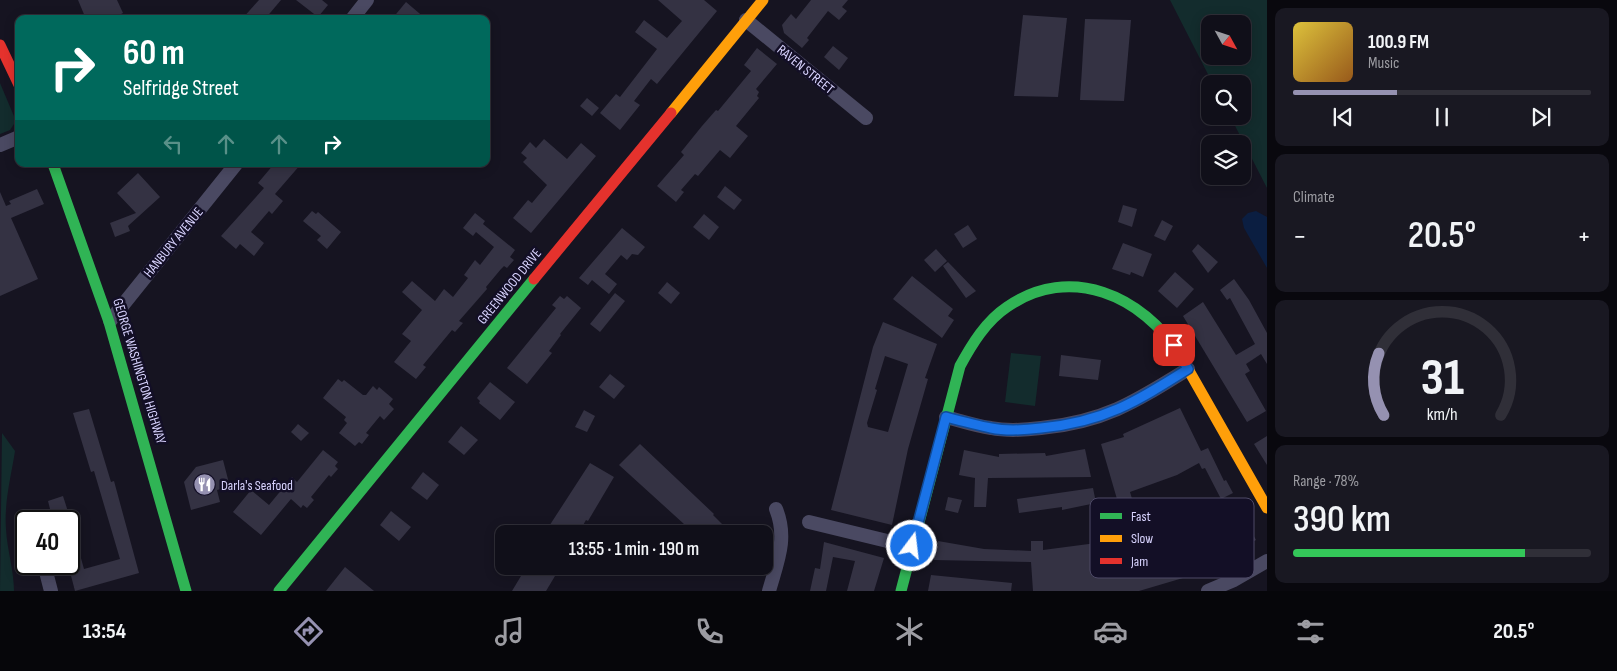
<!DOCTYPE html>
<html lang="en">
<head>
<meta charset="utf-8">
<style>
	body { margin:0; font-family:"Sofia Sans Condensed",sans-serif; background:#191822; color:#f1f3f6; height:100vh; display:flex; flex-direction:column; font-size:19px; white-space:nowrap }
	* { box-sizing:border-box; margin:0 }
	p { font-size:16px; color:#9c9ca2 }
	.icon { flex:none; width:28px; height:28px; fill:none; stroke:currentColor; stroke-width:2; stroke-linecap:round; stroke-linejoin:round }
	.map { position:relative; flex:1; overflow:hidden }
	.drawer { display:flex; flex-direction:column; gap:8px; padding:8px; background:#09080e; width:350px }
	.drawer>* { flex:none }
	.banner { position:absolute; left:15px; top:15px; width:475px; height:152px; border-radius:10px; box-shadow:0 2px 12px #0003,0 0 0 1px #302f38; background:#00695c; color:#fff; overflow:hidden }
	.needle { width:32px; rotate:130deg }
	.buttons { position:absolute; left:1201px; top:15px; display:grid; gap:10px }
	.buttons a { display:grid; place-items:center; width:50px; height:50px; border-radius:10px; background:#100f19; box-shadow:0 2px 12px #0003,0 0 0 1px #302f38; font-size:25px }
	.speed { position:absolute; left:15px; top:510px; display:flex; gap:10px; font-size:25px; font-weight:700; text-align:center }
	.speed>* { display:grid; place-content:center; width:65px; height:65px; border-radius:50%; background:#100f19; box-shadow:0 2px 12px #0003,0 0 0 1px #302f38; line-height:1 }
	.speed .limit { border:2px solid #111; border-radius:8px; background:#fff; color:#111 }
	.pin { position:absolute; display:grid; place-items:center; width:42px; height:42px; color:#fff; margin:-21px; border-radius:10px; box-shadow:0 2px 8px #0006 }
	.me { position:absolute; width:55px; margin:-28px; rotate:15deg; stroke-linejoin:round; filter:drop-shadow(0 0 4px #0008) }
	.turn { display:flex; align-items:center; gap:18px; height:105px; padding:0 25px; font-size:22px }
	.turn .icon { width:65px; height:65px; stroke-width:2.5 }
	.turn b { display:block; font-size:35px; line-height:42px }
	.lanes { display:flex; align-items:center; height:48px; padding:0 25px; background:#0003; justify-content:center; gap:25px; direction:ltr }
	.lanes .off { opacity:.35 }
	.big { font-size:38px; font-weight:600; line-height:1.1 }
	.drawer .card { flex:1; display:flex; flex-direction:column; justify-content:center; gap:8px; min-width:0; padding:0 18px; border-radius:10px; background:#191822 }
	.drawer .dial { align-items:center; gap:0 }
	.dial svg { height:130px; overflow:visible; fill:none; stroke:#302f38; stroke-width:7; stroke-linecap:round; text-anchor:middle }
	.dial text { fill:#f1f3f6; stroke:none }
	.song { display:flex; align-items:center; gap:15px }
	.cover { width:60px; height:60px; border-radius:8px; background:linear-gradient(135deg,hsl(50 70% 55%),hsl(30 70% 35%)) }
	.played { height:5px; border-radius:2px; background:linear-gradient(90deg,#9591b1 35%,#302f38 35%) }
	.keys { display:flex; justify-content:space-around; direction:ltr }
	.heat { display:flex; justify-content:space-between; align-items:center; font-size:28px; direction:ltr }
	.charge { height:8px; border-radius:4px; background:linear-gradient(90deg,#34c759 78%,#302f38 0) }
	.trip { position:absolute; left:495px; top:525px; width:278px; height:50px; border-radius:10px; background:#100f19; box-shadow:0 2px 12px #0003,0 0 0 1px #302f38; font-weight:600; line-height:50px; text-align:center }
	.menu { display:flex; height:80px; justify-content:space-around; align-items:center; background:#06060a; color:#9c9ca2 }
	.menu .icon { width:35px; height:35px }
	.menu .selected { color:#9591b1 }
	.menu b { font-size:22px; color:#f1f3f6 }
	main { display:flex; flex:1; min-height:0 }
	.map>svg:first-child { display:block }
	.green { fill:#132c2d; fill-rule:evenodd }
	.water { fill:#0b1e41 }
	.building { fill:#343243; fill-rule:evenodd }
	.lines { fill:none; stroke-linecap:round; stroke-linejoin:round }
	.street { stroke:#4a4962; stroke-width:14 }
	.fast { stroke:#30b455; stroke-width:11 }
	.slow { stroke:#ff9f0a; stroke-width:11 }
	.jam { stroke:#e5322d; stroke-width:11 }
	.route-casing { stroke:#114b97; stroke-width:12 }
	.route { stroke:#1a73e8; stroke-width:9 }
	.labels { text-anchor:middle; stroke-width:5; stroke-linejoin:round; paint-order:stroke }
	.street-label { font-size:14px; fill:#d9d4ff; stroke:#130f26 }
	.poi-label { font-size:14px; fill:#d9d4ff; stroke:#130f26; text-anchor:start }
	.key { fill:#130f26; stroke:#4e4a67; stroke-width:1 }
	.key-label { font-size:14px; fill:#d9d4ff }
</style>
</head>
<body>
<main>
<div class="map">
<svg width="1267" height="591" viewBox="0 0 1267 591">
	<rect width="100%" height="100%" fill="#161421"/>
	<g class="green">
		<path d="M1170,0H1267V188L1230,116H1242V84H1213ZM1210,24H1242V56H1210Z"/>
		<polygon points="0,83 16,121 10,130 0,134"/>
		<polygon points="1011,353 1041,356 1035,406 1005,402"/>
		<path d="M2,433L15,451C11,477 4,502 6,529C7,550 14,570 14,591H0Z"/>
	</g>
	<polygon class="water" points="1256,211 1267,217 1267,268 1244,228 1242,219 1248,213"/>
	<g class="building">
		<polygon points="78,0 117,0 123,13 111,19 86,19"/>
		<polygon points="259,0 281,0 265,19 242,19"/>
		<polygon points="296,0 322,0 328,5 318,17"/>
		<polygon points="658,0 704,0 717,11 657,84 651,79 634,101 640,105 620,130 600,113 616,94 620,97 657,49 635,32 644,20 667,38 682,21"/>
		<polygon points="811,0 848,0 842,7 847,11 839,20 828,11 807,38 809,40 802,48 784,33 782,25 791,14 796,19"/>
		<polygon points="406,2 426,19 392,19"/>
		<polygon points="1023,15 1067,18 1058,97 1014,96"/>
		<polygon points="1085,19 1131,20 1124,101 1080,100"/>
		<polygon points="833,46 848,58 839,70 824,57"/>
		<polygon points="757,48 777,64 756,89 759,92 757,96 759,98 736,126 748,136 730,158 720,150 698,176 695,174 681,190 684,192 676,202 657,186 684,155 681,152 702,126 716,110 718,111 751,71 744,65"/>
		<polygon points="587,98 599,108 592,116 580,106"/>
		<polygon points="544,139 567,159 581,143 596,156 531,233 513,218 528,200 532,203 547,185 523,162 527,158 521,153 530,142 536,148"/>
		<polygon points="274,164 301,164 275,194 283,201 272,214 269,211 251,232 264,243 254,256 240,244 236,249 221,236 264,188 258,183"/>
		<polygon points="138,173 160,197 128,226 130,231 115,237 110,223 136,213 117,193"/>
		<polygon points="725,186 742,200 734,210 717,197"/>
		<polygon points="37,189 44,204 11,218 38,279 0,296 0,192 6,206 11,204 9,201"/>
		<polygon points="1123,205 1137,209 1132,227 1118,222"/>
		<polygon points="312,211 316,214 318,212 341,232 327,249 317,240 321,236 303,221"/>
		<polygon points="475,213 485,221 483,224 515,250 510,257 514,260 507,268 504,266 501,269 486,287 487,289 459,321 463,323 455,332 452,330 423,365 426,367 416,379 394,362 411,341 402,334 422,310 402,292 412,281 435,301 444,289 453,297 468,278 464,275 475,260 480,265 494,247 476,232 473,236 463,228"/>
		<polygon points="704,214 719,227 709,240 693,227"/>
		<polygon points="1162,220 1173,226 1165,241 1154,236"/>
		<polygon points="968,225 977,239 963,248 954,234"/>
		<polygon points="622,228 645,247 638,255 632,254 627,260 621,255 605,274 617,284 609,294 592,280 588,285 579,278"/>
		<polygon points="1123,243 1152,254 1143,277 1131,272 1130,275 1112,269"/>
		<polygon points="1198,244 1218,262 1208,273 1192,251"/>
		<polygon points="936,249 947,261 935,272 924,260"/>
		<polygon points="948,262 976,291 966,298 943,266"/>
		<polygon points="1175,272 1194,289 1177,308 1158,291"/>
		<polygon points="912,276 953,309 948,316 954,320 942,338 893,299"/>
		<polygon points="1234,279 1249,300 1267,333 1267,364 1261,354 1246,364 1250,371 1245,374 1266,411 1247,422 1183,316 1203,302 1236,355 1255,344 1230,298 1227,300 1220,290"/>
		<polygon points="667,282 680,293 671,304 658,293"/>
		<polygon points="615,293 625,301 600,332 590,324"/>
		<polygon points="560,296 564,299 567,296 581,308 560,334 561,335 549,351 552,353 527,384 507,368 556,308 552,305"/>
		<path d="M883,322L937,344L925,378L928,379L908,449L892,525L831,510L873,347ZM885,356L908,364L888,432L868,427L867,423L877,390L875,389Z"/>
		<polygon points="1061,355 1101,360 1098,380 1059,376"/>
		<polygon points="610,374 625,386 614,399 599,387"/>
		<polygon points="338,379 342,382 344,380 363,395 366,395 373,386 377,390 379,387 393,399 389,404 394,409 384,420 380,416 366,433 369,435 362,444 359,442 355,446 339,433 347,423 344,420 346,417 323,398"/>
		<polygon points="490,382 515,402 500,420 479,403 480,401 477,398"/>
		<polygon points="1180,408 1201,451 1208,448 1224,481 1226,480 1233,493 1221,499 1205,468 1202,469 1199,463 1177,475 1130,492 1133,502 1119,506 1101,444 1124,437 1123,434"/>
		<polygon points="89,409 111,482 114,481 139,573 75,591 69,568 69,527 72,526 84,569 120,559 94,471 91,472 73,413"/>
		<polygon points="584,410 595,416 587,432 575,427"/>
		<polygon points="298,424 309,433 301,441 291,432"/>
		<polygon points="461,426 478,440 464,455 448,442"/>
		<polygon points="1267,436 1267,465 1254,444"/>
		<polygon points="640,444 714,514 713,515 732,534 695,534 619,465"/>
		<polygon points="1085,449 1091,477 988,478 986,507 974,507 975,478 959,475 964,450 999,457 999,454 1045,453 1046,456"/>
		<polygon points="323,450 338,462 335,466 338,469 331,477 329,475 311,497 314,500 307,508 303,505 301,508 291,499 261,535 233,512 251,490 269,505 292,477 297,482"/>
		<polygon points="223,460 230,487 217,490 220,502 191,510 184,482 196,467"/>
		<polygon points="590,463 614,477 588,521 586,520 578,534 544,534"/>
		<polygon points="423,472 439,485 427,500 411,488"/>
		<polygon points="1093,488 1096,503 1062,510 1062,507 1019,513 1017,499"/>
		<polygon points="63,496 71,521 53,521 48,501"/>
		<polygon points="948,497 962,500 958,513 945,510"/>
		<polygon points="1210,499 1220,523 1241,512 1256,540 1228,555 1226,551 1206,560 1208,565 1183,575 1183,578 1139,591 1033,591 1031,562 934,560 938,541 984,549 1031,551 1031,541 1043,541 1043,550 1104,542 1170,520 1171,524 1202,510 1199,504"/>
		<polygon points="391,511 411,527 399,541 380,525"/>
		<polygon points="824,542 884,558 874,591 847,591 855,561 833,557 826,591 810,591 815,568 820,569"/>
		<polygon points="527,566 561,566 546,591 512,591"/>
		<polygon points="345,567 374,591 326,591"/>
		<polygon points="931,575 1012,583 1011,591 928,591"/>
	</g>
	<g class="lines">
		<g class="street">
			<polyline points="352,19 367,0"/>
			<polyline points="746,20 866,118"/>
			<polyline points="0,145 19,137"/>
			<polyline points="110,321 236,164"/>
			<path d="M946,417C961,421 976,426 991,428C1006,431 1025,430 1041,428C1104,422 1135,402 1188,369"/>
			<polyline points="32,520 33,521"/>
			<polyline points="809,522 912,547"/>
			<polyline points="44,564 51,591"/>
			<path d="M769,591C777,562 788,539 776,509"/>
			<polyline points="1208,591 1234,580 1267,561"/>
		</g>
		<g class="fast">
			<polyline points="53,164 109,322 186,591"/>
			<polyline points="279,591 534,279"/>
			<path d="M901,591L960,366C972,344 986,321 1007,307C1070,263 1143,296 1180,355"/>
		</g>
		<g class="slow">
			<polyline points="671,113 763,0"/>
			<polyline points="1180,355 1267,508"/>
		</g>
		<g class="jam">
			<polyline points="0,45 19,85"/>
			<polyline points="534,279 671,113"/>
		</g>
	</g>
	<g class="lines">
		<defs>
			<path id="route" d="M912,546L946,417C961,421 976,425 991,428C1006,431 1025,430 1041,428C1104,422 1136,402 1188,369L1174,345"/>
		</defs>
		<use href="#route" class="route-casing"/>
		<use href="#route" class="route"/>
	</g>
	<defs>
		<symbol id="restaurant-disc" viewBox="-11 -11 22 22"><circle r="9.5" fill="#9591b1" stroke="#130f26"/><path d="M-5-6h1v4h1v-4h1v4h1v-4h1v5L-1.5 .5V6h-2V.5L-5-1ZM5-6V6H3V1.5H1.5Q1.5-4 5-6Z" fill="#fff"/></symbol>
	</defs>
	<g fill-rule="evenodd">
		<use href="#restaurant-disc" x="192" y="472" width="25" height="25"/>
	</g>
	<g class="labels">
		<g class="street-label">
			<text transform="translate(806 69) rotate(39)" y="5">RAVEN STREET</text>
			<text transform="translate(173 242) rotate(-51)" y="5">HANBURY AVENUE</text>
			<text transform="translate(509 286) rotate(-51)" y="5">GREENWOOD DRIVE</text>
			<text transform="translate(140 371) rotate(73)" y="5">GEORGE WASHINGTON HIGHWAY</text>
		</g>
		<g class="poi-label">
			<text x="221" y="490">Darla's Seafood</text>
		</g>
	</g>
	<rect x="1090" y="498" width="164" height="80" rx="8" class="key"/>
	<rect x="1100" y="513" width="22" height="6" fill="#30b455"/>
	<rect x="1100" y="535" width="22" height="7" fill="#ff9f0a"/>
	<rect x="1100" y="558" width="22" height="6" fill="#e5322d"/>
	<g class="key-label">
		<text x="1131" y="521">Fast</text>
		<text x="1131" y="543">Slow</text>
		<text x="1131" y="566">Jam</text>
	</g>
</svg>
<div class="buttons">
<a><svg class="needle" viewBox="-14 -14 28 28"><path d="M0-13l5 13h-10z" fill="#e53935"/><path d="M0 13l5-13h-10z" fill="#9c9ca2"/></svg></a>
<a><svg class="icon" aria-label="search" viewBox="0 0 24 24"><circle cx="10" cy="10" r="6"/><path d="M15 15l6 6"/></svg></a>
<a><svg class="icon" aria-label="layers" viewBox="0 0 24 24"><path d="M12 4l9 5-9 5-9-5zM3 14l9 5 9-5"/></svg></a>
</div>
<div class="speed"><div class="limit">40</div></div>
<div class="pin" style="left:1174px;top:345px;background:#d93025"><svg class="icon" aria-label="arrive" viewBox="0 0 24 24"><path d="M6 21V4h12l-3 4 3 4H6"/></svg></div>
<svg class="me" style="left:912px;top:546px" viewBox="-20 -20 40 40"><circle r="17" fill="#1a73e8" stroke="#fff" stroke-width="3"/><path d="M0-11L8 9 0 5-8 9z" fill="#fff"/></svg>
<div class="trip">13:55 · 1 min · 190 m</div>
<div class="banner">
<div class="turn"><svg class="icon" aria-label="right" viewBox="0 0 24 24"><path d="M7 20v-9h11M14 6l5 5-5 5"/></svg><div><b>60 m</b>Selfridge Street</div></div>
<div class="lanes"><svg class="icon off" aria-label="left" viewBox="0 0 24 24"><path d="M17 20v-9H6M10 6l-5 5 5 5"/></svg><svg class="icon off" aria-label="ahead" viewBox="0 0 24 24"><path d="M12 20V5M6 11l6-6 6 6"/></svg><svg class="icon off" aria-label="ahead" viewBox="0 0 24 24"><path d="M12 20V5M6 11l6-6 6 6"/></svg><svg class="icon" aria-label="right" viewBox="0 0 24 24"><path d="M7 20v-9h11M14 6l5 5-5 5"/></svg></div>
</div>
</div>
<section class="drawer">
<div class="card">
<div class="song"><i class="cover"></i><div><b>100.9 FM</b><p>Music</p></div></div>
<div class="played"></div>
<div class="keys"><svg class="icon" aria-label="previous" viewBox="0 0 24 24"><path d="M18 5L8 12l10 7zM5 5v14"/></svg><svg class="icon" aria-label="pause" viewBox="0 0 24 24"><path d="M8 5v14M16 5v14"/></svg><svg class="icon" aria-label="next" viewBox="0 0 24 24"><path d="M6 5l10 7-10 7zM19 5v14"/></svg></div>
</div>
<div class="card"><p>Climate</p>
<div class="heat"><a>−</a><b class="big">20.5°</b><a>+</a></div>
</div>
<div class="card dial"><svg viewBox="0 0 100 80">
<path d="M14 69A42 42 0 1 1 86 69"/>
<path d="M14 69A42 42 0 0 1 11 31" stroke="#9591b1"/>
<text x="50" y="56" font-size="32" font-weight="700">31</text>
<text x="50" y="72" font-size="11">km/h</text>
</svg></div>
<div class="card"><p>Range · 78%</p><b class="big">390 km</b><div class="charge"></div></div>
</section>
</main>
<nav class="menu">
<b>13:54</b>
<svg class="icon selected" aria-label="directions" viewBox="0 0 24 24"><path d="M12 3l9 9-9 9-9-9zM9 14v-3h6M13 9l2 2-2 2"/></svg>
<svg class="icon" aria-label="music" viewBox="0 0 24 24"><path d="M9 18V5l10-2v13"/><circle cx="6" cy="18" r="3"/><circle cx="16" cy="16" r="3"/></svg>
<svg class="icon" aria-label="phone" viewBox="0 0 24 24"><path d="M5 4h4l2 5-3 2q2 4 5 5l2-3 5 2v4C11 20 4 13 5 4z"/></svg>
<svg class="icon" aria-label="climate" viewBox="0 0 24 24"><path d="M12 3v18M4 7l16 10M4 17L20 7"/></svg>
<svg class="icon" aria-label="car" viewBox="0 0 24 24"><path d="M5 17H2v-5l4-1 3-4h7l3 4 3 1v5h-3M9 17h6M6 11h13"/><circle cx="7" cy="17" r="2"/><circle cx="17" cy="17" r="2"/></svg>
<svg class="icon" aria-label="filters" viewBox="0 0 24 24"><path d="M4 7h16M4 17h16"/><circle cx="9" cy="7" r="2"/><circle cx="15" cy="17" r="2"/></svg>
<b>20.5°</b>
</nav>
</body>
</html>
